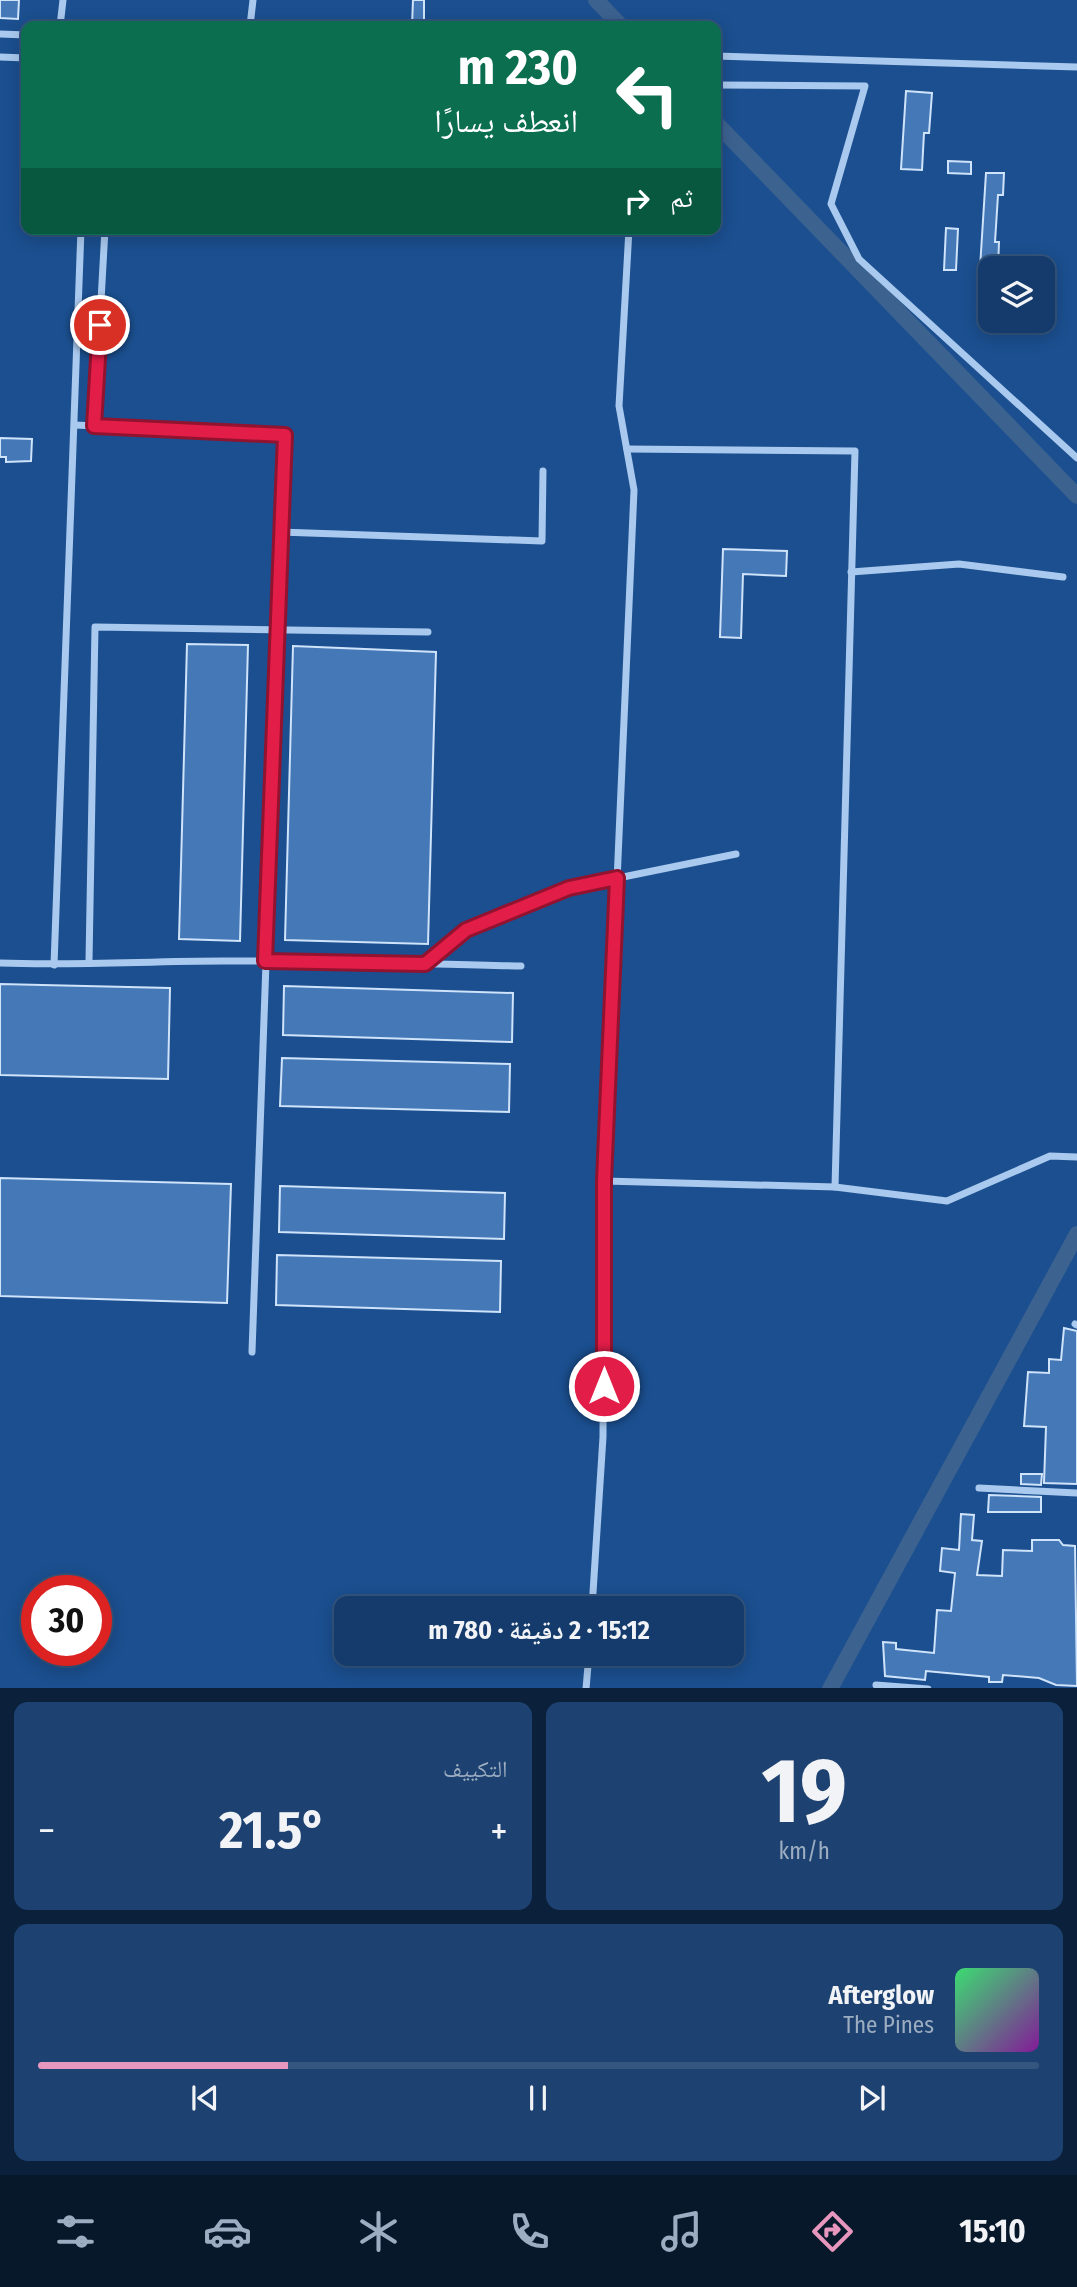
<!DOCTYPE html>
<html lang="ar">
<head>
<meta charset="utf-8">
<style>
	body { margin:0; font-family:"Fira Sans Condensed","Noto Naskh Arabic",sans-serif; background:#1d4271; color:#f1f3f6; direction:rtl; height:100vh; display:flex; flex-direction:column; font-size:26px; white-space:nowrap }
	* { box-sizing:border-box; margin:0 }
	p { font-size:23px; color:#9dadc1 }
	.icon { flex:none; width:38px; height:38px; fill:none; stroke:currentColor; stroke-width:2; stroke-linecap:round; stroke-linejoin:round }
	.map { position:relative; height:1688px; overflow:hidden; direction:ltr }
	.drawer { display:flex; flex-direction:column; gap:14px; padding:14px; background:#0b203b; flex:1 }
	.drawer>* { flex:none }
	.hud { position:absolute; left:21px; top:21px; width:700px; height:214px; border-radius:14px; box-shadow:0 4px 18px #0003,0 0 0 2px #33557e; direction:rtl; background:#0b6e4f; color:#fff; overflow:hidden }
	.tools { position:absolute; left:978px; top:256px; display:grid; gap:14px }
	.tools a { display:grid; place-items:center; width:77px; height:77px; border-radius:14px; background:#143b6b; box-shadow:0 4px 18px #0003,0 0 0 2px #33557e; font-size:35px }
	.speed { position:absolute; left:21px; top:1575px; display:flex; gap:14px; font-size:35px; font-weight:700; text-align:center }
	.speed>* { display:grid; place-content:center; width:91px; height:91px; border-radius:50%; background:#143b6b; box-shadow:0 4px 18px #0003,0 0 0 2px #33557e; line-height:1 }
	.speed .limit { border:10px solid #d22; background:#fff; color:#111 }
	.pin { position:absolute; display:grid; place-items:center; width:60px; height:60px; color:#fff; margin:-30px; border:4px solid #fff; border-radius:50%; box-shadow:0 2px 7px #0007 }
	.me { position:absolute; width:77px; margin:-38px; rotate:0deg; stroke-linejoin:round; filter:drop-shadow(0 0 5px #0008) }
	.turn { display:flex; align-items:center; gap:24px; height:147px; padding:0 28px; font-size:32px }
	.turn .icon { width:91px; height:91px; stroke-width:2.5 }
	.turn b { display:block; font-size:49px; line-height:60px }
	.then { display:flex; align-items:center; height:66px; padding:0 28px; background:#0003; gap:14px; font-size:26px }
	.big { font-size:52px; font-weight:700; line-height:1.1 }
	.drawer .widget { flex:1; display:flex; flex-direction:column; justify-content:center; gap:10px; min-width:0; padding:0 24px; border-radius:14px; background:#1d4271 }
	.drawer .dial { align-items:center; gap:0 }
	.dial b { font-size:91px; line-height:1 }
	.song { display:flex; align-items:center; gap:21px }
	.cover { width:84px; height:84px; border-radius:10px; background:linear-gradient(135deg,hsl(140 70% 55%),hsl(290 70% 35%)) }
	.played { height:7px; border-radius:4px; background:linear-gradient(90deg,#e797bd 25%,#33557e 25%) }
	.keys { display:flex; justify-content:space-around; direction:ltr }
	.heat { display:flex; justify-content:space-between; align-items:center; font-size:38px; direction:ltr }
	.drawer .tiles { flex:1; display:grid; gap:14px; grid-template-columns:1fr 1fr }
	.widget:last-child { grid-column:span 2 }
	.trip { position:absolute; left:334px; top:1596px; width:410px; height:70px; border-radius:14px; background:#143b6b; box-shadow:0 4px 18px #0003,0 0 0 2px #33557e; font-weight:700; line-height:70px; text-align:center; direction:rtl }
	.dock { display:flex; height:112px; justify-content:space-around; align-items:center; background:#08182b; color:#9dadc1 }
	.dock .icon { width:49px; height:49px }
	.dock .on { color:#e797bd }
	.dock b { font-size:32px; color:#f1f3f6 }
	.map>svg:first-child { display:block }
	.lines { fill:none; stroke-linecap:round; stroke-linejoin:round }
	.canal { stroke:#3c6290; stroke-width:16 }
	.building { fill:#4478b7; stroke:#cfe3fa; stroke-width:2 }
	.street { stroke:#a9c9ee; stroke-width:7 }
	.route-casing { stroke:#92132f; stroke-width:18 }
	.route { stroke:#e11d48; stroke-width:12 }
</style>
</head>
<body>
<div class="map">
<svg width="1077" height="1689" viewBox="0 0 1077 1689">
	<rect width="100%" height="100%" fill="#1b4f8f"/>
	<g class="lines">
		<g class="canal">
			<polyline points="596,0 621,26"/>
			<polyline points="716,123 1077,496"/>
			<polyline points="830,1689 1077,1234"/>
		</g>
	</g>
	<g class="building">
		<polygon points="0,0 19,0 18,19 0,18"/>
		<polygon points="413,0 424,0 424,26 412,26"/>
		<polygon points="906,91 932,93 929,133 924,133 922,170 901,169"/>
		<polygon points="948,161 971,162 971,174 948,173"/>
		<polygon points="986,173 1004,173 1003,195 998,195 995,242 999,242 998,268 980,268"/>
		<polygon points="946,228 958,229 956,270 944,270"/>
		<polygon points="0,438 32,439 31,461 6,462 6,457 0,457"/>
		<polygon points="723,549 787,551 786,576 743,574 741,638 720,637"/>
		<polygon points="187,644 248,645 240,941 179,939"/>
		<polygon points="293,646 436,652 428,944 285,940"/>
		<polygon points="0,984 170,988 168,1079 0,1075"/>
		<polygon points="284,986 513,993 512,1042 283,1035"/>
		<polygon points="282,1058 510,1064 509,1112 280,1106"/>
		<polygon points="0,1178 231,1184 227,1303 0,1296"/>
		<polygon points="280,1186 505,1193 504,1239 279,1232"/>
		<polygon points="277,1255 501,1261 500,1312 276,1305"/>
		<polygon points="1064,1328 1077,1331 1077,1484 1044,1483 1046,1427 1024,1426 1028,1372 1049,1373 1049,1359 1061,1360"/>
		<polygon points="1021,1474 1042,1474 1041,1485 1021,1484"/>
		<polygon points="989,1495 1041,1497 1041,1512 988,1512"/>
		<polygon points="961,1514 974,1515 972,1540 982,1541 977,1575 1002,1576 1003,1550 1032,1551 1032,1540 1059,1540 1063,1545 1075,1546 1077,1686 1056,1685 1039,1678 1003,1675 1002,1682 989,1682 989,1677 926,1671 925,1680 885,1676 883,1642 896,1643 896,1649 934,1653 937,1610 951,1611 955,1573 940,1571 942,1548 959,1550"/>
	</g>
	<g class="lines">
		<g class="street">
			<polyline points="60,26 63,0"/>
			<polyline points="250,26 253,0"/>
			<polyline points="0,34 26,35"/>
			<polyline points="716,56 1077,67"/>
			<polyline points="0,57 26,58"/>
			<polyline points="716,85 865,86 831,204 859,259 1077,458"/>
			<polyline points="75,425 285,435 252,1352"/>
			<polyline points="94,426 105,229"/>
			<polyline points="627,449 855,451 835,1187"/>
			<polyline points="280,532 542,541 543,471"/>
			<polyline points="851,572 959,564 1063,577"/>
			<polyline points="89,961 95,627 428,632"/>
			<path d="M0,963C74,966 149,961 223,961C322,960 422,964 521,966"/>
			<polyline points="425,964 466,931 569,888 736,854"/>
			<polyline points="54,965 81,229"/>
			<polyline points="604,1181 835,1187 947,1201 1050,1156 1077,1157"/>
			<polyline points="1075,1324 1077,1325"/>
			<polyline points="979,1488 1077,1493"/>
			<polyline points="592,1608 603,1437 604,1181 634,490 619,406 629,229"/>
			<polyline points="876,1685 928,1689"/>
			<polyline points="586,1689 589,1654"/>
		</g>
	</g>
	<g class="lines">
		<defs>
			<polyline id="route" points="100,325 94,426 285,435 265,961 425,964 466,930 569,888 617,878 604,1181 604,1386"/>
		</defs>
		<use href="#route" class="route-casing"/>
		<use href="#route" class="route"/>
	</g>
</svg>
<div class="tools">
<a><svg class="icon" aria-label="layers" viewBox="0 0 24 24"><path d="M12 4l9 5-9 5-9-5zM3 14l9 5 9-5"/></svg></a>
</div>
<div class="speed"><div class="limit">30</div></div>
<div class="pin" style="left:100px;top:325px;background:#d93025"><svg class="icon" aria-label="arrive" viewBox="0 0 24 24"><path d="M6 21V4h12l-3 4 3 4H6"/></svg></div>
<svg class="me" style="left:604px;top:1386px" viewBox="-20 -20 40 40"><circle r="17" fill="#e11d48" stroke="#fff" stroke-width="3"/><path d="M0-11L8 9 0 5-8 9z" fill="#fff"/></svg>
<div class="trip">15:12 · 2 دقيقة · 780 m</div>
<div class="hud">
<div class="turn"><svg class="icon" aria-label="left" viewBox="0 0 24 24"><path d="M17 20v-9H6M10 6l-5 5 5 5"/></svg><div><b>230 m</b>انعطف يسارًا</div></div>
<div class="then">ثم<svg class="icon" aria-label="right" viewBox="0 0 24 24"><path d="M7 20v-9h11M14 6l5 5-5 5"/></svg></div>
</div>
</div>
<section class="drawer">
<div class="tiles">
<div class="widget dial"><b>19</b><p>km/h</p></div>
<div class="widget"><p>التكييف</p>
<div class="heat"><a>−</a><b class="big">21.5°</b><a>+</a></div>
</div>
<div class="widget">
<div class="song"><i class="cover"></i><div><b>Afterglow</b><p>The Pines</p></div></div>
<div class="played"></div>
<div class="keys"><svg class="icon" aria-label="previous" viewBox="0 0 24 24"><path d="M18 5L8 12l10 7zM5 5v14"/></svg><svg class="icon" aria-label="pause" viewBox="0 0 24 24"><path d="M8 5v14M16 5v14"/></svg><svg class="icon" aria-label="next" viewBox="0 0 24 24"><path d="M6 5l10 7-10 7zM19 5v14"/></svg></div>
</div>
</div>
</section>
<nav class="dock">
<b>15:10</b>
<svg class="icon on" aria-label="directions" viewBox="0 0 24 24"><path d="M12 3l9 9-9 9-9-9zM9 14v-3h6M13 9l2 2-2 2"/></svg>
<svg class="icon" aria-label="music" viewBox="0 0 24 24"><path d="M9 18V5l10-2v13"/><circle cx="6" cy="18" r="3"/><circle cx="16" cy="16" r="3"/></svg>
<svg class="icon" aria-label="phone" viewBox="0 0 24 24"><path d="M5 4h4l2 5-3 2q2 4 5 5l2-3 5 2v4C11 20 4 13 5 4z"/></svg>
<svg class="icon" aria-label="climate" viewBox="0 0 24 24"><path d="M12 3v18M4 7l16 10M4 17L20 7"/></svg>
<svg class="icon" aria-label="car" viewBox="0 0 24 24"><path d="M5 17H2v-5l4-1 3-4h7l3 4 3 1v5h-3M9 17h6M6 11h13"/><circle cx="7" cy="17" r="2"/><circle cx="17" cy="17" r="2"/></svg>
<svg class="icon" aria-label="filters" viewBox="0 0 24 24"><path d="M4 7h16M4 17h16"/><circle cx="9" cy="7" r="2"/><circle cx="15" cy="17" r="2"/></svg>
</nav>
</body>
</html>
